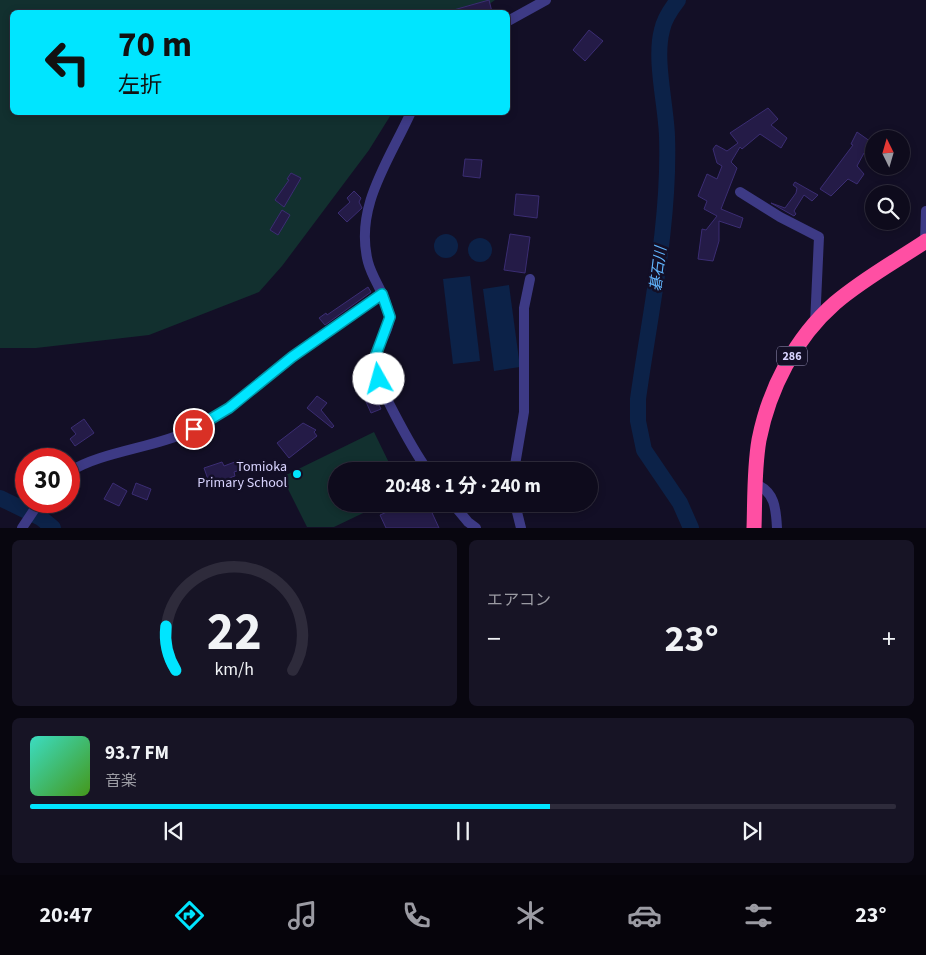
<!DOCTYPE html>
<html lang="ja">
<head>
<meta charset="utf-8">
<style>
	body { margin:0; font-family:"Source Sans 3","Noto Sans JP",sans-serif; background:#171425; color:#f1f3f6; height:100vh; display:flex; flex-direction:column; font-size:19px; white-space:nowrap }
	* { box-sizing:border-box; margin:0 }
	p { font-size:16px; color:#9b9ba3 }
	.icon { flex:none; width:28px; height:28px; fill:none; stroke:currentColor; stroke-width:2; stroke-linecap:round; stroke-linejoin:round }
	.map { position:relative; height:528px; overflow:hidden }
	.drawer { display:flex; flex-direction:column; gap:12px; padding:12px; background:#08060f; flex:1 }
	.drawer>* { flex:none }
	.top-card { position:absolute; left:10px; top:10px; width:500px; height:105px; border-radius:8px; box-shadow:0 2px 8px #0003,0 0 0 1px #2e2b3b; background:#00e5ff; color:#111; overflow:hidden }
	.needle { width:32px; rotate:355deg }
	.controls { position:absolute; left:865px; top:130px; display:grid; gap:10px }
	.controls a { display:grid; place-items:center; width:45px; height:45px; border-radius:50%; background:#0e0b1c; box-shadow:0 2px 8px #0003,0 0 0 1px #2e2b3b; font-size:25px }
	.speed { position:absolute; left:15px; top:448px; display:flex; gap:10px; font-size:25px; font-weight:700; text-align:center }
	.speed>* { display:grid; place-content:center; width:65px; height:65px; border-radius:50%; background:#0e0b1c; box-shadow:0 2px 8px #0003,0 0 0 1px #2e2b3b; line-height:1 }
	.speed .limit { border:8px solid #d22; background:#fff; color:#111 }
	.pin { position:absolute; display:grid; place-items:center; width:42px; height:42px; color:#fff; margin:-21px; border:2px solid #fff; border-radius:50%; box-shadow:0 1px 5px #0007 }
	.me { position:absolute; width:55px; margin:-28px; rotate:353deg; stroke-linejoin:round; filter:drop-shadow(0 0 4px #0008) }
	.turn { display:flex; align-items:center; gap:18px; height:105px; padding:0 25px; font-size:22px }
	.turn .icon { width:65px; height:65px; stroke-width:2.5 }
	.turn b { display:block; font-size:35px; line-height:42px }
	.big { font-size:38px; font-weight:700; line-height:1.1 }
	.drawer .tile { flex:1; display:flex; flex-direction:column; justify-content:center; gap:8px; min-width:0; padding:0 18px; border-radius:8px; background:#171425 }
	.drawer .dial { align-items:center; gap:0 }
	.dial svg { height:130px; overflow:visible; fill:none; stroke:#2e2b3b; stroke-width:7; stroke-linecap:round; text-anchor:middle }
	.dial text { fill:#f1f3f6; stroke:none }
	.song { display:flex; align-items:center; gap:15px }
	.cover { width:60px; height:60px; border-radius:8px; background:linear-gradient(135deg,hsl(170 70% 55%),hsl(100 70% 35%)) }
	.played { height:5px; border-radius:2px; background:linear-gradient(90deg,#00e5ff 60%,#2e2b3b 60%) }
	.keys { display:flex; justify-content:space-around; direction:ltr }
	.heat { display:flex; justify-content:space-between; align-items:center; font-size:28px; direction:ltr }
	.drawer .tiles { flex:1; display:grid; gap:12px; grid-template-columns:1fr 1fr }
	.tile:last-child { grid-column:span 2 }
	.trip { position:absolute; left:328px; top:462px; width:270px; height:50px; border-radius:25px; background:#0e0b1c; box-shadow:0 2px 8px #0003,0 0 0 1px #2e2b3b; font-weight:700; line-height:50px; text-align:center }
	.menu { display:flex; height:80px; justify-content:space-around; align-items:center; background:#06040b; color:#9b9ba3 }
	.menu .icon { width:35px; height:35px }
	.menu .on { color:#00e5ff }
	.menu b { font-size:22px; color:#f1f3f6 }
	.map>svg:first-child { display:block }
	.green { fill:#12302f }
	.water { fill:#0c2248 }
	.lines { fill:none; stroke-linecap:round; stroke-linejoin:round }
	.river { stroke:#0c2248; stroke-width:16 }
	.building { fill:#241b47; stroke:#3b2d73 }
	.minor { stroke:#3d3a85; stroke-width:10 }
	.highway { stroke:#ff4fa3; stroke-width:15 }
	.route-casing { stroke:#0095a6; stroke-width:12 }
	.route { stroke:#00e5ff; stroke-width:9 }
	.poi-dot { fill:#00e5ff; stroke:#130f26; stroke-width:2 }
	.labels { text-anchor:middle; stroke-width:5; stroke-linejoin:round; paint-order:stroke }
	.shield { fill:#130f26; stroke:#9e99be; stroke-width:1 }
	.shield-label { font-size:12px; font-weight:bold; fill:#d9d4ff }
	.poi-label { font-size:14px; fill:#d9d4ff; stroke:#130f26; text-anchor:end }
	.water-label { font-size:15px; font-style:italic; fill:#62b6ff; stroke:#130f26 }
</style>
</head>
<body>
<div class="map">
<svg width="926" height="528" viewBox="0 0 926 528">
	<rect width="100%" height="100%" fill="#130f26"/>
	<g class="green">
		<polygon points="0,0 495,0 478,12 12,12 12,112 392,113 369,150 282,266 259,292 149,335 36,348 0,348"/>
		<polygon points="374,432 393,471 336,471 336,504 382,504 334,527 307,527 282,477"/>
	</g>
	<g class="water">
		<circle cx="446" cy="246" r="12"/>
		<circle cx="480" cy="250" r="12"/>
		<polygon points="470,276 480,361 453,364 443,279"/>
		<polygon points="509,285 520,367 494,371 483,289"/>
	</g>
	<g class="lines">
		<g class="river">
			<path d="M678,0C671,9 664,19 662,30C654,59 666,105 667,136C670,224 650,312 638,399V421L644,450L680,503L691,528"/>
			<polyline points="0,498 41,518 53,528"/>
		</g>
	</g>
	<g class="building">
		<polygon points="489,0 492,12 451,12 450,11"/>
		<polygon points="589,30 603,41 585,61 573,50"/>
		<polygon points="768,108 778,119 771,125 787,138 781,148 760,134 742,149 740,147 731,162 737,168 721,209 743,218 740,228 719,221 719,241 713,261 698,259 702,229 706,230 717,216 704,209 707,201 698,196 707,174 717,179 722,166 717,163 713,149 716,145 727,151 738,143 730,133"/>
		<polygon points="857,132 874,144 874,159 864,153 857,166 864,174 857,184 848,179 831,196 820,189 853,145 851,144"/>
		<polygon points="465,159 482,160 480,178 463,176"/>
		<polygon points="291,173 301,178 284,207 275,200 289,180 287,179"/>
		<polygon points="795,182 818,195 812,201 804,195 794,211 796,214 794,216 771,203 785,208 796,193 797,188 793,185"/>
		<polygon points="354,191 361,198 359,202 362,208 347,222 338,213 350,202 347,198"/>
		<polygon points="516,194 539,196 537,218 514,215"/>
		<polygon points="282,210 290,215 278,235 270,230"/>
		<polygon points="510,234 530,237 525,273 504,270"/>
		<polygon points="368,287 371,292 325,325 319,318 326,313 327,315"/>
		<polygon points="372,391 381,409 371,413 363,395"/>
		<polygon points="317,396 327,403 321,410 334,426 332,428 307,408"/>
		<polygon points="84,419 94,433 75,446 70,439 76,434 71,428"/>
		<polygon points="303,423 316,430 314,432 317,436 289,458 277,443"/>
		<polygon points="240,460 243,469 234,472 235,476 210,485 204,468 222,462 224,466"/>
		<polygon points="113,483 127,491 119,506 104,499"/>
		<polygon points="136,483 151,489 147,500 132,494"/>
		<polygon points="405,504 428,504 439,528 386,528 380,515"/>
	</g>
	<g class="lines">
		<g class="minor">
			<polyline points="508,21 546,0"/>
			<path d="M411,112C389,161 354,207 368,262C373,281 387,296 389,316C391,329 377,345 374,358C370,376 416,454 428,471"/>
			<polyline points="740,192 780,217 819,237 815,324"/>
			<polyline points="925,242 926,211"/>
			<polyline points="514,471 524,412 524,308 530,279"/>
			<path d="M69,472C102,451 156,448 194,429C231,411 260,382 292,357C321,335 352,315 382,293"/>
			<path d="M755,484C775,491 776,509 777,528"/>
			<polyline points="453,504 468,522 476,528"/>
			<polyline points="515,504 521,528"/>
			<polyline points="22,528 40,501"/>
		</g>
		<path class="highway" d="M754,528C755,499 754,469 759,440C769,389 795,338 835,303C863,279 896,261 926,241"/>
	</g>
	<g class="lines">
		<defs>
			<polyline id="route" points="194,429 229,408 292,357 382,294 390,317 374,360 379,379"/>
		</defs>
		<use href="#route" class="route-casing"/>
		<use href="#route" class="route"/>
	</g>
	<circle class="poi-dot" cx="297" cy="474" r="5"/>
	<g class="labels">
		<rect class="shield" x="777" y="346.5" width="30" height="19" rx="4"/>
		<g class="shield-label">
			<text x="792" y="360">286</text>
		</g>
		<g class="poi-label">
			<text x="287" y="471">Tomioka<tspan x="287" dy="16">Primary School</tspan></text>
		</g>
		<g class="water-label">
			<text transform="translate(658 269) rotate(-83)" y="5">碁石川</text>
		</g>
	</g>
</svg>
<div class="controls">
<a><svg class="needle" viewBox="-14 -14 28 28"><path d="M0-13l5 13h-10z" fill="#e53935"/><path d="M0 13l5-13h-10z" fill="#9b9ba3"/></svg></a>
<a><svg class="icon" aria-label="search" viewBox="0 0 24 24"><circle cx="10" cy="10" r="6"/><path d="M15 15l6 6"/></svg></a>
</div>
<div class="speed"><div class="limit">30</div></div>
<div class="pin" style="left:194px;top:429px;background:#d93025"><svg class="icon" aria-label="arrive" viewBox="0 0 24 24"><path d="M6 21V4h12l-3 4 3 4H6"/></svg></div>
<svg class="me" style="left:379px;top:379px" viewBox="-20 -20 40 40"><circle r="19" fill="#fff"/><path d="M0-13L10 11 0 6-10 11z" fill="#00e5ff"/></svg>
<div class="trip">20:48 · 1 分 · 240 m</div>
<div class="top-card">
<div class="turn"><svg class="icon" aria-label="left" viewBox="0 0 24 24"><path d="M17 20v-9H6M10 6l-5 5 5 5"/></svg><div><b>70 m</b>左折</div></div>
</div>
</div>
<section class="drawer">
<div class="tiles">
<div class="tile dial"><svg viewBox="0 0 100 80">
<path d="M14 69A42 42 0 1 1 86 69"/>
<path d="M14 69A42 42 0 0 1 8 42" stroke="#00e5ff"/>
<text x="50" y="56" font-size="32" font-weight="700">22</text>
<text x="50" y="72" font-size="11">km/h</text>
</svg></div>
<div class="tile"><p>エアコン</p>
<div class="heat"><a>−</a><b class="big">23°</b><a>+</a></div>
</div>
<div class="tile">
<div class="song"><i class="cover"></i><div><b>93.7 FM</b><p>音楽</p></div></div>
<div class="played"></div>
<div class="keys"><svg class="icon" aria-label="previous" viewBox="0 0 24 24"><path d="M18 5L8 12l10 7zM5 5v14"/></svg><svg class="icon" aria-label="pause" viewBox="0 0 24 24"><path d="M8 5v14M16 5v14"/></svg><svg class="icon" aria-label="next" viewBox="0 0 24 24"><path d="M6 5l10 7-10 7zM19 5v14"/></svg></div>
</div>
</div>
</section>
<nav class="menu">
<b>20:47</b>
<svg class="icon on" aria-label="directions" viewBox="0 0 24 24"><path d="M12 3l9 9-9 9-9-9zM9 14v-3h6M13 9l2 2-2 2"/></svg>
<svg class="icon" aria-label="music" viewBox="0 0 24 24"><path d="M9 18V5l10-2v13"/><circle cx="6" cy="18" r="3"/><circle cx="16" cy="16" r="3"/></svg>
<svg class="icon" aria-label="phone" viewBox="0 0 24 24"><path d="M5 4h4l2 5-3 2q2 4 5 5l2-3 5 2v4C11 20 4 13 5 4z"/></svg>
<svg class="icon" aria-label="climate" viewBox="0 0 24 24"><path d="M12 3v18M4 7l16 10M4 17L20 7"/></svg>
<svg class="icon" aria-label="car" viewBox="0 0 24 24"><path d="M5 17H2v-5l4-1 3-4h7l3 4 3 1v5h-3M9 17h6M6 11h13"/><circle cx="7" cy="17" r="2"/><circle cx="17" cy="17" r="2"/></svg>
<svg class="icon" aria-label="filters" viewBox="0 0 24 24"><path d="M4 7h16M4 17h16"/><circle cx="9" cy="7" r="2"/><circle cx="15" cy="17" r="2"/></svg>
<b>23°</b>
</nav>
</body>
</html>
